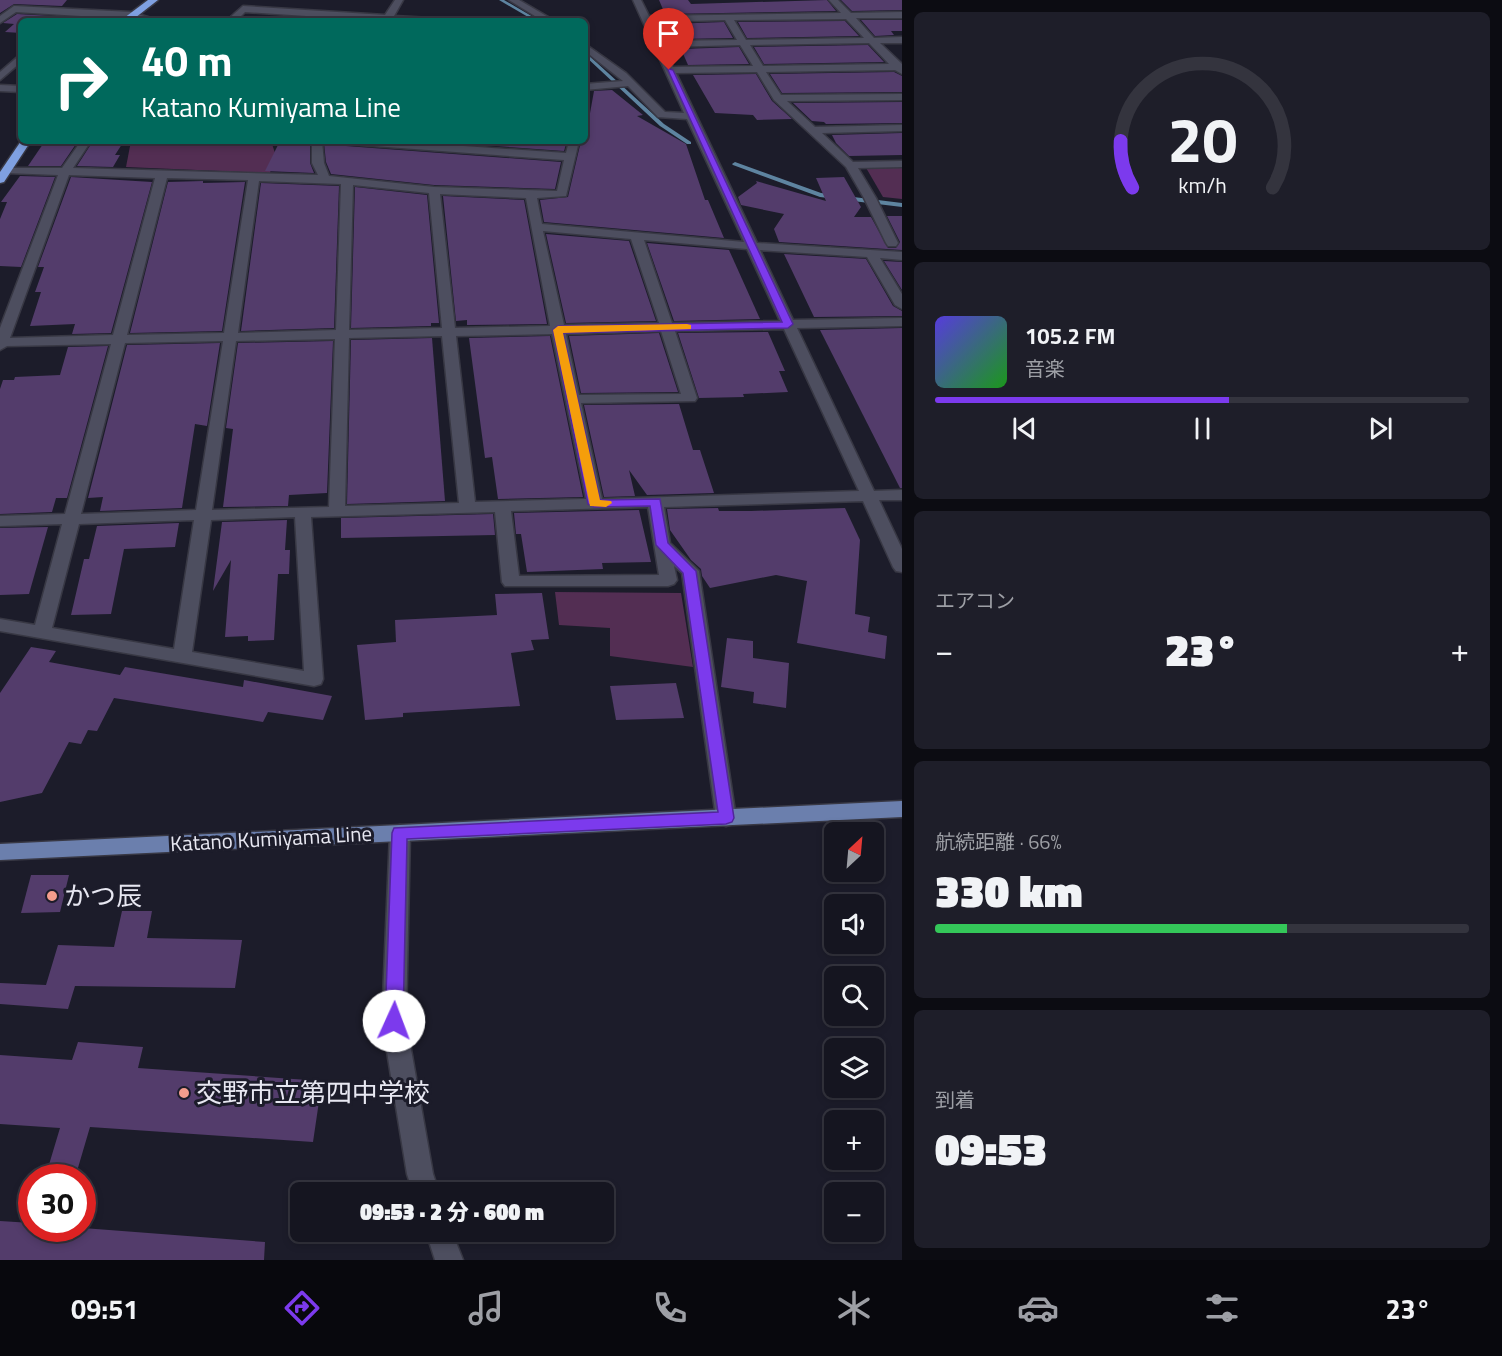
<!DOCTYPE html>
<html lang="ja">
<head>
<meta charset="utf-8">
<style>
	body { margin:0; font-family:"Titillium Web","Noto Sans JP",sans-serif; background:#1e1e29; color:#f1f3f6; height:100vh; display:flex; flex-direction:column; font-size:22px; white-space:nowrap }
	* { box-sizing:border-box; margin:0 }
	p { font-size:20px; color:#9d9fa5 }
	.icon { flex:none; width:33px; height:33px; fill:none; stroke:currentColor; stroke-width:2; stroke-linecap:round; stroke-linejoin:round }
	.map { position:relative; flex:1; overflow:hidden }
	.panel { display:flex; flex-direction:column; gap:12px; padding:12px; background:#0c0c12; width:600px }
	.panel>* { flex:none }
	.banner { position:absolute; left:18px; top:18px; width:570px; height:126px; border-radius:9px; box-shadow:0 3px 9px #0003,0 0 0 2px #34343e; background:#00695c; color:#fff; overflow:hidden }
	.needle { width:39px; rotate:26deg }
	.buttons { position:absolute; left:824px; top:822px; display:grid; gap:12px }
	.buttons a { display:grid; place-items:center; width:60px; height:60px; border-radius:9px; background:#151520; box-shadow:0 3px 9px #0003,0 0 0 2px #34343e; font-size:30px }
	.speed { position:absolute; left:18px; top:1164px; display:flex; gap:12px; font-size:30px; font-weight:700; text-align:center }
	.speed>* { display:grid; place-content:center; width:78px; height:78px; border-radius:50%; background:#151520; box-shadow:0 3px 9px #0003,0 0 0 2px #34343e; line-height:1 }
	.speed .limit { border:9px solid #d22; background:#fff; color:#111 }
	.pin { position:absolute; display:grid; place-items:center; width:51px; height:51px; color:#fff; margin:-62px -26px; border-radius:50% 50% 50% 0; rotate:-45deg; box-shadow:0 0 6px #0007 }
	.pin .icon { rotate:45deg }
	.me { position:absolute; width:66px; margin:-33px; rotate:2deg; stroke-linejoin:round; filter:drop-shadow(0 0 4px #0008) }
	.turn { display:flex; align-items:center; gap:21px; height:126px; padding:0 24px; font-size:27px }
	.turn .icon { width:78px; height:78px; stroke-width:2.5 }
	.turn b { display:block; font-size:42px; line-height:51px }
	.big { font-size:45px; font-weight:800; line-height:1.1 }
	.panel .tile { flex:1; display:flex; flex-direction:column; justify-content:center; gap:9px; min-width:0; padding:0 21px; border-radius:9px; background:#1e1e29 }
	.panel .dial { align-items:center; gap:0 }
	.dial svg { height:156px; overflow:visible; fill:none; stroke:#34343e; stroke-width:7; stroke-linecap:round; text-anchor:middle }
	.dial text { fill:#f1f3f6; stroke:none }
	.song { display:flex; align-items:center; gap:18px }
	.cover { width:72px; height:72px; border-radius:9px; background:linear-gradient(135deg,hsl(250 70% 55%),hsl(120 70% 35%)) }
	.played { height:6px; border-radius:3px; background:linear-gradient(90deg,#7c3aed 55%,#34343e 55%) }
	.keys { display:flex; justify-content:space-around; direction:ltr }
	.heat { display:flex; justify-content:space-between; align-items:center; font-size:33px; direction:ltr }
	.charge { height:9px; border-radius:4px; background:linear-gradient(90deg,#34c759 66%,#34343e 0) }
	.trip { position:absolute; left:290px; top:1182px; width:324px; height:60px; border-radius:9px; background:#151520; box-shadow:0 3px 9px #0003,0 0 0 2px #34343e; font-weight:800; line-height:60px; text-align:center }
	.tabs { display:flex; height:96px; justify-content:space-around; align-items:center; background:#08080d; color:#9d9fa5 }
	.tabs .icon { width:42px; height:42px }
	.tabs .selected { color:#7c3aed }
	.tabs b { font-size:27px; color:#f1f3f6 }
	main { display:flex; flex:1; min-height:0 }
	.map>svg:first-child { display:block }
	.green { fill:#532e53 }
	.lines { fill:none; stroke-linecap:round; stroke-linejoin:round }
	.stream { fill:#5e84a0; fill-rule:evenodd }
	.building { fill:#533c6b }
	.minor-casing { stroke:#383844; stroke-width:3 }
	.major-casing { stroke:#383844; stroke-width:3 }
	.highway-casing { stroke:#383844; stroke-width:3 }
	.minor { fill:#4d4e5f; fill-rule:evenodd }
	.major { fill:#6b7fad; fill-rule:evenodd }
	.highway { fill:#7fa0e1; fill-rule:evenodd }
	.route { fill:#7c3aed; stroke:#51269a; stroke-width:1.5 }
	.slow { fill:#f59e0b }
	.poi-dot { fill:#f49d8d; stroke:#1c1c2a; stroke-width:2 }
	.labels { text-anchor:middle; stroke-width:6; stroke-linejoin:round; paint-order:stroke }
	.street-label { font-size:21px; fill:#e7e7f1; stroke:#1c1c2a }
	.near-poi-label { font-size:26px; fill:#e7e7f1; stroke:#1c1c2a; text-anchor:start }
</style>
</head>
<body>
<main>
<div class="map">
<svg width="902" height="1260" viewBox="0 0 902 1260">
	<rect width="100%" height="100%" fill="#1c1c2a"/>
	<g class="green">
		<polygon points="131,141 271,141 275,153 270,173 126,167"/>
		<polygon points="865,166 902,166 902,199 883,197"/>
		<polygon points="555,592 681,593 693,667 610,656 610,628 559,625"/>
	</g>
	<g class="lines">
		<g class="stream">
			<polygon points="499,0 504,0 540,21 535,21"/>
			<polygon points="585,52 664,124 691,142 691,144 687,144 660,126 585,56"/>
			<polygon points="735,162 821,193 902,203 902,207 820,197 733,165 732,164"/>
		</g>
	</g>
	<g class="building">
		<polygon points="0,0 67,0 62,6 14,4 0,13"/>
		<polygon points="659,0 688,0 691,4 827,0 836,11 665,14"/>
		<polygon points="841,0 902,0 902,10 852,11"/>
		<polygon points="17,14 52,16 48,21 21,21 21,33 5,32 14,24 3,23"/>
		<polygon points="861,20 902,20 902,31 891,31 894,35 875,36"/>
		<polygon points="845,21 859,36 747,38 738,22"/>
		<polygon points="724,22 733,38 676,39 670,24"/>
		<polygon points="868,45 884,62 764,64 754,47"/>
		<polygon points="739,47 749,64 688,65 681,49"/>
		<polygon points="894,72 902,76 902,92 782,93 770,74"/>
		<polygon points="756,74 772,101 792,119 757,120 753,115 715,113 693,75"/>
		<polygon points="612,90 643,115 637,116 686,144 705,200 708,200 724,238 544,222 540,200 568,197 581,141 585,141 594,91"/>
		<polygon points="902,102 902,123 826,124 824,122 812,121 793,103"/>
		<polygon points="902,133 902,155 849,156 836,143 832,135"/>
		<polygon points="45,141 78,141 61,166 28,166"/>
		<polygon points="93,141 124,141 115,155 120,155 113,167 77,166"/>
		<polygon points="280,141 310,142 310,163 314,173 265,171"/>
		<polygon points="425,141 567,141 564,151"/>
		<polygon points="324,143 346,146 561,162 555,189 434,185 331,174 326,162"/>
		<polygon points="20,176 55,177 21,267 0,266 0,219 7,202 1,202"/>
		<polygon points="71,177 152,182 111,333 72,334 75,324 30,326 41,292 35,292 44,267 38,267"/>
		<polygon points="844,177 861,207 854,217 871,217 888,248 896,248 900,242 887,216 902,216 902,250 779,242 774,229 784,214 741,205 738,197 757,183 756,181 826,201 816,178"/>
		<polygon points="203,181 203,183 245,182 222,331 130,333 168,182"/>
		<polygon points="261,183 339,186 334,328 241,331"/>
		<polygon points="355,187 427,195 439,323 431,323 431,326 351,328"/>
		<polygon points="443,196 524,200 547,324 467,325 467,320 456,321"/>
		<polygon points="546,234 629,241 656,321 566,323"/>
		<polygon points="647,243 729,250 760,319 674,321"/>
		<polygon points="784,254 866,259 893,306 902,311 902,316 814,317"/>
		<polygon points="884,261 902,262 902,290"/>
		<polygon points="902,328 902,488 900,488 820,330"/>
		<polygon points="768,332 785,371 779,371 788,392 743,394 744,397 699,398 678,333"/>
		<polygon points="659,333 678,392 581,393 569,336"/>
		<polygon points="550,336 583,497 498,499 492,457 485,458 469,338"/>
		<polygon points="432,338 445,501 347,504 351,340"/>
		<polygon points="333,341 327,493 289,495 288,506 223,507 233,429 226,428 238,343"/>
		<polygon points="220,343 207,426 195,424 182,508 100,511 103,497 88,498 127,345"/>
		<polygon points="108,346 67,498 56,498 52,512 0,514 0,389 3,380 14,380 15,377 60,375 68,347"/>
		<polygon points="679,404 693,450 700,450 714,493 647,495 629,470 635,496 604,497 584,405"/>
		<polygon points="718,508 719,511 751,511 845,508 860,540 855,614 870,617 868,632 887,636 885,659 797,643 807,581 776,575 710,588 702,576 701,569 691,560 670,530 667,509"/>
		<polygon points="639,510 651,562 602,563 603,569 527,572 521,534 516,534 514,513"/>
		<polygon points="493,514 495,535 341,538 341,518"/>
		<polygon points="287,520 285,550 290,550 289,574 278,574 274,640 248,641 248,636 225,637 231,560 213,591 222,522"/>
		<polygon points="179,523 175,547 124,549 111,614 71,615 84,559 89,559 97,526"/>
		<polygon points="48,527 29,594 0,595 0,528"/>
		<polygon points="542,593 549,639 531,640 534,650 511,653 520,706 403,713 403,717 365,720 357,645 396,642 395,620 497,615 495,594"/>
		<polygon points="727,638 753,641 753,658 789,663 786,708 753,703 754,692 721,687"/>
		<polygon points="31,647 56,651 49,662 120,675 125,667 243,687 244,680 332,696 323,720 268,712 263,722 114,698 97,731 88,730 81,744 69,742 42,793 0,802 0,693"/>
		<polygon points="676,683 684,718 616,720 610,686"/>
		<polygon points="31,875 69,875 60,912 21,913"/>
		<polygon points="122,911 152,911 147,938 242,940 235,988 75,986 68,1009 0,1004 0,983 46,985 58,945 114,947"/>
		<polygon points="78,1042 143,1047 138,1068 322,1081 313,1142 90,1127 75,1178 45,1178 60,1128 0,1124 0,1055 72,1060"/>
		<polygon points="0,1221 32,1223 32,1228 83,1228 265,1242 264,1260 0,1260"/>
	</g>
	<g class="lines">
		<defs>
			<g id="minor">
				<polygon points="395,0 403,0 394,16 430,18 435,21 381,21 245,12 236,21 226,21 243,6 385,15"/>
				<polygon points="509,0 519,0 555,21 543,21"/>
				<path d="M633,0H641L649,16L841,13L829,0H838L851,13L902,12V18H856L874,38L902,37V43H880L902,64V74L895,70L766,72L781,95L902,94V100L787,101L815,127L902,125V131L822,133L853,162L902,161V167L858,168L876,198L898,243L896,246H888L886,243L864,198L846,167L774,100L757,72L676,73L757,243L902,252V260L880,258L902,294V309L895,305L867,257L760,250L793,320L902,318V326L797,328L874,491L902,490V500H879L902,549V572L896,571L893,567L863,501L664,507L670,543L699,571L736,818L733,824L726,826L719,824L716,818L682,573L674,566L677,580L674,584L668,586H505L502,582L495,512L311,517L323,679L321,684L314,686L0,631V619L35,625L62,524L0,526V516L65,514L111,344L7,346L0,350V328L58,175L7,173L3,172V168H62L81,141H91L73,168L318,175L312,163V141H322L324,163L329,176L434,187L557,191L564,160L346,144L341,141H392L566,153L569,141H579L566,196L537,198L542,224L744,242L687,119L658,117L628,86L585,90V84L623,81L585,51V44L626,73L665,112L684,113ZM846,19L864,38L746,40L734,20ZM725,20L737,40L661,41L652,22ZM869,43L889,64L763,66L750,45ZM740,45L753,66L673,67L664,47ZM69,175L155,178L113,335L10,338ZM167,178L248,180L224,333L127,335ZM259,181L341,184L336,330L238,333ZM353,185L429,193L442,328L349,330ZM440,194L526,198L550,326L455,328ZM543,231L631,239L659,323L564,325ZM644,240L747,249L780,321L672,323ZM784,329L859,491L602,499L581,403L695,401L697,398L675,331ZM661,331L681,394L579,395L566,334ZM552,334L586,499L475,502L456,336ZM442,336L459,503L345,506L349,338ZM335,339L329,507L212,510L236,341ZM223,341L196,510L81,514L125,343ZM648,507L659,575L519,576L511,511ZM295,517L304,671L192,652L211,520ZM194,520L174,649L52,628L79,524Z"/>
				<polygon points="14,6 131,12 161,21 16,12 0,23 0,16"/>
				<polygon points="21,54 21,62 0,80 0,72"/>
				<polygon points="0,85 21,86 21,92 0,91"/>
				<polygon points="400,825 407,827 410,833 406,1021 433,1174 439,1192 413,1192 407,1174 382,1021 390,833 393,827"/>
				<polygon points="426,1232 452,1232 463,1260 435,1260"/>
			</g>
			<polygon id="major" points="902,801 902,817 0,860 0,844"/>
			<g id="highway">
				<polygon points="148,0 158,0 131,21 120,21"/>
				<polygon points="21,141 31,141 4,182 0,183 0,172"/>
			</g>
		</defs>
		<use href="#minor" class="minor-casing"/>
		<use href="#major" class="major-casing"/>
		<use href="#highway" class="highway-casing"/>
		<use href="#minor" class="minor"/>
		<use href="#major" class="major"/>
		<use href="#highway" class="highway"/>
	</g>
	<polygon class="route" points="667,68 673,70 793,324 788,328 563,333 600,500 660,499 668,543 696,571 734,818 732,822 726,824 407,839 403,1021 401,1026 394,1029 388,1026 385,1021 392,833 394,828 718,812 683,573 656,545 650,506 594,507 588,504 553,330 558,326 782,322"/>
	<polygon class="slow" points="687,324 691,325 691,329 563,333 600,500 611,501 612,503 606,507 590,506 553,330 558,326"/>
	<g class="poi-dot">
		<circle cx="52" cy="896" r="6"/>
		<circle cx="184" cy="1093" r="6"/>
	</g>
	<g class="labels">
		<g class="street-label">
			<text transform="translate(271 839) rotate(-3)" y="7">Katano Kumiyama Line</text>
		</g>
		<g class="near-poi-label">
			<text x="64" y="905">かつ辰</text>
			<text x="196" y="1102">交野市立第四中学校</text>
		</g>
	</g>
</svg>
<div class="buttons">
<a><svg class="needle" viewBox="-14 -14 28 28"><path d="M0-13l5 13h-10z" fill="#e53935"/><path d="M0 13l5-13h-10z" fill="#9d9fa5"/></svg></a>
<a><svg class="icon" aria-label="sound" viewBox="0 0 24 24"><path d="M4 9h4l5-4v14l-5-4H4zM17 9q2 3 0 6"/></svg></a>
<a><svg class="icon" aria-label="search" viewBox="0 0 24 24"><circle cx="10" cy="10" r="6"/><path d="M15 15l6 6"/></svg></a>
<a><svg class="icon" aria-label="layers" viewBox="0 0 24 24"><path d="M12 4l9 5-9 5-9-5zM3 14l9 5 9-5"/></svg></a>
<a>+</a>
<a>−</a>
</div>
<div class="speed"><div class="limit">30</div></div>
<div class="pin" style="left:669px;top:70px;background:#d93025"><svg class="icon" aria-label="arrive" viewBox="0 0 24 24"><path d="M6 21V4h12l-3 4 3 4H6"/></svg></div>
<svg class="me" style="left:394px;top:1021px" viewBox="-20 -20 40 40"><circle r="19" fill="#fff"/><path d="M0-13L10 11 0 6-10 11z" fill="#7c3aed"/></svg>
<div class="trip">09:53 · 2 分 · 600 m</div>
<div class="banner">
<div class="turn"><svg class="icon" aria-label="right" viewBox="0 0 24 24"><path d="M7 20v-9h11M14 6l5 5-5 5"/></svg><div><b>40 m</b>Katano Kumiyama Line</div></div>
</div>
</div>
<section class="panel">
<div class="tile dial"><svg viewBox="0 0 100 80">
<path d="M14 69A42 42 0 1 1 86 69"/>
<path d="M14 69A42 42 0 0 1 8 45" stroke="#7c3aed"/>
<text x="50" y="56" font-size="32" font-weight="700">20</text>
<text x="50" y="72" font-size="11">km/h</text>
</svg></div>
<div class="tile">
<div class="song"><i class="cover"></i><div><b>105.2 FM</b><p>音楽</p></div></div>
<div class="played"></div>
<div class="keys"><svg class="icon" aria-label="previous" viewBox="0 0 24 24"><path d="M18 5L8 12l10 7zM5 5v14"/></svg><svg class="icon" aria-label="pause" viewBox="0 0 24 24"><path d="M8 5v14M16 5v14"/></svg><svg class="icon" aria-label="next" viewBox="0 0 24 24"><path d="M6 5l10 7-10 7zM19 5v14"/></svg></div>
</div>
<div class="tile"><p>エアコン</p>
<div class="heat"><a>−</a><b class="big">23°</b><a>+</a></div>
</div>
<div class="tile"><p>航続距離 · 66%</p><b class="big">330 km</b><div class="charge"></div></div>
<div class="tile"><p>到着</p><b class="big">09:53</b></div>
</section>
</main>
<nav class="tabs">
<b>09:51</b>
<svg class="icon selected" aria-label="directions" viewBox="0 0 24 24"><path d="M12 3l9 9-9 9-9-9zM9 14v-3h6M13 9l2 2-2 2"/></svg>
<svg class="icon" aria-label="music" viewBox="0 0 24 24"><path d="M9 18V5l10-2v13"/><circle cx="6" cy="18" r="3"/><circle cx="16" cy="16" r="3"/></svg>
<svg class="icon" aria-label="phone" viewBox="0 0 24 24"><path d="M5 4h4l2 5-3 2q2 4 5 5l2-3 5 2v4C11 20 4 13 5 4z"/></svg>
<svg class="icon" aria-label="climate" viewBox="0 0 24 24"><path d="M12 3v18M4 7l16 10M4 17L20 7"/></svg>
<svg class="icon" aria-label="car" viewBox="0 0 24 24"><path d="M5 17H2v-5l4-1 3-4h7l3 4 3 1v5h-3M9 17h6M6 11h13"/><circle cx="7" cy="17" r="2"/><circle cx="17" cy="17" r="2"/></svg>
<svg class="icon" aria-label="filters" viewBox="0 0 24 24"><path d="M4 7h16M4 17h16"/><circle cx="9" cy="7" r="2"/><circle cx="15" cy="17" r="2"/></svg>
<b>23°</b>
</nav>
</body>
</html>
